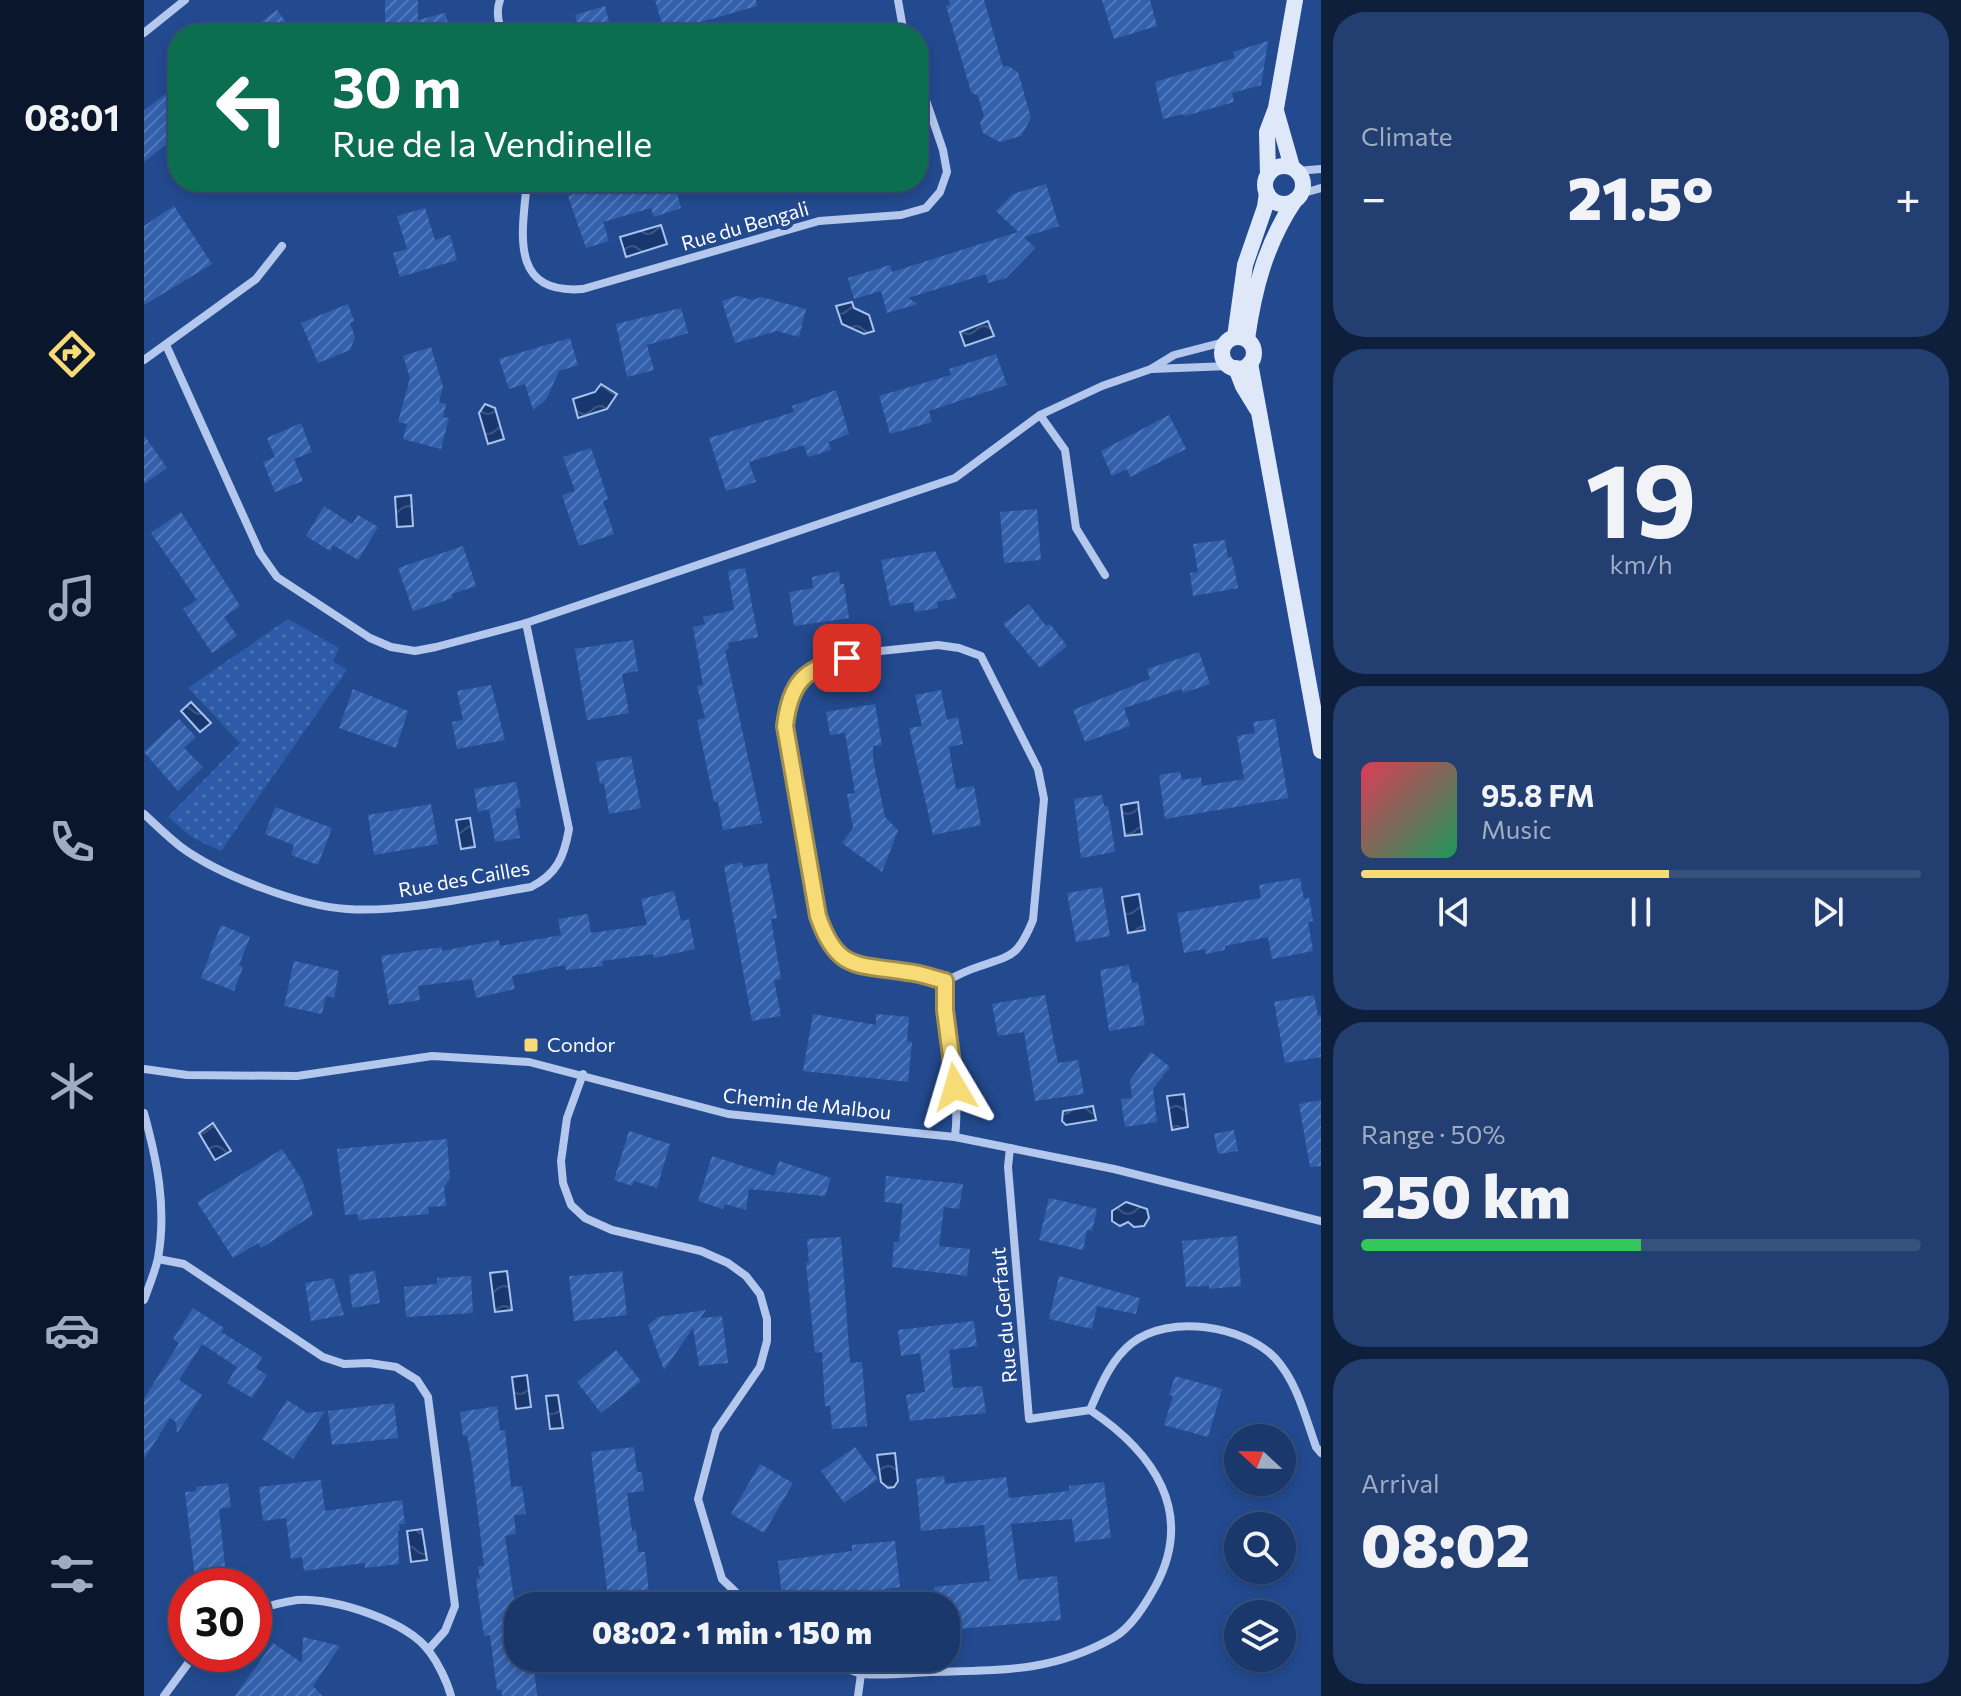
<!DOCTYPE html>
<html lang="en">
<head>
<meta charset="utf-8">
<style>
	body { margin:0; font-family:Commissioner,sans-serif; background:#233f71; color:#f1f3f6; height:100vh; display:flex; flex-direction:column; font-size:30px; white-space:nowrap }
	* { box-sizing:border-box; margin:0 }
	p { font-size:26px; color:#9facc1 }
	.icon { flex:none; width:44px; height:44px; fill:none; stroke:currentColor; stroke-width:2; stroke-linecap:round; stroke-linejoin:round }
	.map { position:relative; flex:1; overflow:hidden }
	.panel { display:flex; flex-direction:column; gap:12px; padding:12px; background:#0e1f3b; width:640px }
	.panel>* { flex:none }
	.hud { position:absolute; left:24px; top:24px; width:760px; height:168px; border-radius:32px; box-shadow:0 4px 12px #0003,0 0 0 2px #38527e; background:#0b6e4f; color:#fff; overflow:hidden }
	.needle { width:52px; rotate:292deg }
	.fabs { position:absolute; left:1080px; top:1424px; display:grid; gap:16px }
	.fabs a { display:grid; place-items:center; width:72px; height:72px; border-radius:50%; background:#1a386b; box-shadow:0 4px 12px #0003,0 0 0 2px #38527e; font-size:40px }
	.speed { position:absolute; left:24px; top:1568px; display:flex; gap:16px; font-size:40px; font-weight:700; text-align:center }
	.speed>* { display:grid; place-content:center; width:104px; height:104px; border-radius:50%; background:#1a386b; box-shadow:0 4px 12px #0003,0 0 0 2px #38527e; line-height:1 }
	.speed .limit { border:12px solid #d22; background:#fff; color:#111 }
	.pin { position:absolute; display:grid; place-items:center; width:68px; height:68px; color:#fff; margin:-34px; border-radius:16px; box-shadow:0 4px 12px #0006 }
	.me { position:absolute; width:88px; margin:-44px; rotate:353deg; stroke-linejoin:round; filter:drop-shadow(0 0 6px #0008) }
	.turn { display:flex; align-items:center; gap:28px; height:168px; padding:0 32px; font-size:36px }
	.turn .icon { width:104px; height:104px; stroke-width:2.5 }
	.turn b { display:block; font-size:56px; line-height:68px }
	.big { font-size:60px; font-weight:800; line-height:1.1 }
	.panel .tile { flex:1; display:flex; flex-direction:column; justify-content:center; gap:12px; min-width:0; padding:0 28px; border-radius:32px; background:#233f71 }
	.panel .dial { align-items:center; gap:0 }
	.dial b { font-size:104px; line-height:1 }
	.song { display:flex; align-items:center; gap:24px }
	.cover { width:96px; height:96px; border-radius:12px; background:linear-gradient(135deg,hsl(350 70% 55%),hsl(150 70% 35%)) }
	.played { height:8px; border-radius:4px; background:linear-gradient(90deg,#f7db76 55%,#38527e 55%) }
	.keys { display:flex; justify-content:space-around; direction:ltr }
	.heat { display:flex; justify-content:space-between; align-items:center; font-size:44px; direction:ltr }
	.charge { height:12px; border-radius:6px; background:linear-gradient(90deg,#34c759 50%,#38527e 0) }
	.trip { position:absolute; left:360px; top:1592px; width:456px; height:80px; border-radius:32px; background:#1a386b; box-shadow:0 4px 12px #0003,0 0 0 2px #38527e; font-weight:800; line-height:80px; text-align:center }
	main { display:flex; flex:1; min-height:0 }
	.tab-bar { display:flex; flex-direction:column; width:144px; justify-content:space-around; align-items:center; background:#0a162b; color:#9facc1 }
	.tab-bar .icon { width:56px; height:56px }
	.tab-bar .current { color:#f7db76 }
	.tab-bar b { font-size:36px; color:#f1f3f6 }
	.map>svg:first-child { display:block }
	.grass { fill:url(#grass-dots) }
	.water { fill:url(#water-waves); stroke:#a7c2ed; stroke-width:2 }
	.building { fill:url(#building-hatch) }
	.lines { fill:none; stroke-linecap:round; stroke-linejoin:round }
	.street { stroke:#b3c8ec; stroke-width:8 }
	.secondary { stroke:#dfe8f9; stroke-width:16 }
	.route-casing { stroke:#a18e4d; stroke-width:20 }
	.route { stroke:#f7db76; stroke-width:14 }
	.poi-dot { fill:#f7db76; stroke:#234a8f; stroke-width:3 }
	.labels { text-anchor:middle; stroke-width:8; stroke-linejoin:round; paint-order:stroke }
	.street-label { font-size:20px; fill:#fff; stroke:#234a8f }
	.poi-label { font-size:20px; fill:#fff; stroke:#234a8f; text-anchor:start }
</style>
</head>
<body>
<main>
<nav class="tab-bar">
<b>08:01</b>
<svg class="icon current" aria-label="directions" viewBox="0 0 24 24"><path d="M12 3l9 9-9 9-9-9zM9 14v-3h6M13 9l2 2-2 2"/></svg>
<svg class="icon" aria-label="music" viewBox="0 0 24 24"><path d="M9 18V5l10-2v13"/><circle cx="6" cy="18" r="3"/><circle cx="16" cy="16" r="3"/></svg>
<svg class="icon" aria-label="phone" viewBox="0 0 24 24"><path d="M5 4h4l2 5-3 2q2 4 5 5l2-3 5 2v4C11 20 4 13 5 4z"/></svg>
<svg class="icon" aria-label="climate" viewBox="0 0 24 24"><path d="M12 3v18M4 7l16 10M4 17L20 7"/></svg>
<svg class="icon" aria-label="car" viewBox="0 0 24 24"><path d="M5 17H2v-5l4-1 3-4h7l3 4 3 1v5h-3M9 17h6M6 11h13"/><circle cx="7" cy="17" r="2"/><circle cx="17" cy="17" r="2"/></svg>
<svg class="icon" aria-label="filters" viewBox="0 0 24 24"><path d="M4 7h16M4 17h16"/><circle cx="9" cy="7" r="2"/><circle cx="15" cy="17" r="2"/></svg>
</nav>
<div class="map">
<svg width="1177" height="1696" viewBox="0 0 1177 1696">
	<defs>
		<pattern id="grass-dots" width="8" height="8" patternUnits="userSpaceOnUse" patternTransform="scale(2)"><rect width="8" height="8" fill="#2d5ba7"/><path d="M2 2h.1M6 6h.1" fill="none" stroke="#4c74b4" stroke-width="1.8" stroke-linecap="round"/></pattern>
		<pattern id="water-waves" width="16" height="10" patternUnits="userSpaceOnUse" patternTransform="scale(2)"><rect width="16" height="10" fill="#18376e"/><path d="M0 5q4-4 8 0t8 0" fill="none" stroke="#3b5584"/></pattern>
		<pattern id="building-hatch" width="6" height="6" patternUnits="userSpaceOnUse" patternTransform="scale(2)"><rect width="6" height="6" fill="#3360ac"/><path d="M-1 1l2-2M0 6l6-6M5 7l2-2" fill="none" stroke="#5278b8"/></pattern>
	</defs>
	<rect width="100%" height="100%" fill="#234a8f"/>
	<polygon class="grass" points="144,619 195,648 189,661 203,670 77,851 49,838 24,817 96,743 44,688"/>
	<g class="water">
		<polygon points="517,225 523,244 482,257 476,237"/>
		<polygon points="708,302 710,308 725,315 730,331 720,334 698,324 692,306"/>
		<polygon points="844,321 850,336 821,346 816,332"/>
		<polygon points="457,384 473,394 463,409 434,418 429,399 451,392"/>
		<polygon points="341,404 351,408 360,439 344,444 335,413"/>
		<polygon points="267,495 269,526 253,527 251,497"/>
		<polygon points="47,702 67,723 56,732 37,711"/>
		<polygon points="994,802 998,834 981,836 977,805"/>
		<polygon points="326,818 331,847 317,849 312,820"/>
		<polygon points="995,894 1001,930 984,933 978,897"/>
		<polygon points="1040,1094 1044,1127 1028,1130 1023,1096"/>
		<polygon points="949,1106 952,1120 922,1125 918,1121 919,1111"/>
		<polygon points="69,1123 87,1151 71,1160 55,1133"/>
		<polygon points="982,1202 1003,1209 1005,1218 1000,1226 990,1227 984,1222 976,1226 968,1221 968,1211"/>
		<polygon points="363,1271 368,1310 351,1312 346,1273"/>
		<polygon points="383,1375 387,1407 372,1409 368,1377"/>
		<polygon points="414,1395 419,1428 406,1429 402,1396"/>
		<polygon points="751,1453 754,1481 750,1487 744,1488 737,1482 733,1455"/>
		<polygon points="278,1529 283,1560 267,1562 263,1531"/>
	</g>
	<g class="building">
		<polygon points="241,0 274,0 274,20 301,13 307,34 241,34"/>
		<polygon points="511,0 612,0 613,6 557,22 560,29 544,34 521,34"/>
		<polygon points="805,0 840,0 859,67 864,66 874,72 887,118 877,136 856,142 839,133 836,123 840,116 834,96 827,92 802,6 806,5"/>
		<polygon points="958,0 1006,0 1013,26 970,39"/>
		<polygon points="461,6 467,30 454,34 436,34 431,15"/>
		<polygon points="133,10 151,34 101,34"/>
		<polygon points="1124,41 1117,85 1088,93 1090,102 1041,116 1039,114 1019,119 1011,82 1091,58 1089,52"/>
		<polygon points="34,85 34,135 0,162 0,110"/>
		<polygon points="471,182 476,185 485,182 530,182 537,208 510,217 507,208 459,222 465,241 442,248 424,196"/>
		<polygon points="902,184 915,226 880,237 891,248 862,278 844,283 842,274 764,298 774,304 743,313 737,291 710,299 704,278 746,265 748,272 874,232 852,211 869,194"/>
		<polygon points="30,206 68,264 0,305 0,226"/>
		<polygon points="281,208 291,240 306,235 313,260 256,277 249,253 263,249 253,216"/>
		<polygon points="593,296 609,300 617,297 662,309 655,337 633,331 591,343 578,301"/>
		<polygon points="204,304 210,321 206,323 211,337 206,350 174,363 157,323"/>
		<polygon points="537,308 544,333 503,345 510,370 483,377 472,324"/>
		<polygon points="426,338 434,365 415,371 402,400 389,410 381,384 365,389 355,359"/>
		<polygon points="287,347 299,387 295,402 302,404 299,417 305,418 297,449 259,439 263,424 254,422 266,378 259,356"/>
		<polygon points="852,354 863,385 785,411 788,422 746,434 735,396 807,375 805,369"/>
		<polygon points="692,390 705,434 684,442 687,450 664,457 660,445 605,462 612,482 582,491 565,438 650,412 648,406"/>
		<polygon points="1025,415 1042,449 986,477 983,469 968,476 957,451"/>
		<polygon points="157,423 168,452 150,459 159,481 131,492 119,462 131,457 123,438"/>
		<polygon points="0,435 23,468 0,484"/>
		<polygon points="447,448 464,499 459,501 470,534 435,546 418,495 431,491 419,457"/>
		<polygon points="180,506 208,524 214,515 234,527 214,560 189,545 186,551 162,536"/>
		<polygon points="893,509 897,560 860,563 856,512"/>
		<polygon points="37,512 96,606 80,617 93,636 68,653 39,609 53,600 7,533"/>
		<polygon points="1081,540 1084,558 1088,557 1094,588 1049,596 1046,573 1054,572 1049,544"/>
		<polygon points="319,546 332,586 308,594 309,598 269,611 254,568"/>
		<polygon points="791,551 813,598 793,602 794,608 771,612 769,602 746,606 737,560"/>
		<polygon points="601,568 614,637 584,643 585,649 581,650 618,823 579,830 574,802 570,802 553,720 561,718 553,686 559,685 549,627 561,624 559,617 590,610 584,571"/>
		<polygon points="695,571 696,584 700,584 705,618 650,626 645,592 669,588 668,577"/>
		<polygon points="885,604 902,626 906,624 923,646 896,668 859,624"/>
		<polygon points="489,640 494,671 478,674 485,713 443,720 431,649"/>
		<polygon points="1055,652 1066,684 1039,693 1038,689 980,708 986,726 941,742 929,710 1006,679 1003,669"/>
		<polygon points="347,685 361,740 313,749 308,722 319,720 313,691"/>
		<polygon points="209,689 264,711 252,748 195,728"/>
		<polygon points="797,690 803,720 814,717 819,744 805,747 812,789 830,786 837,825 789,835 765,728 778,726 771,695"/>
		<polygon points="731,704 738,745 729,746 729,759 741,817 754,830 738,872 698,843 709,828 703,794 711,793 701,733 686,735 682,712"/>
		<polygon points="35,719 52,737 40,748 59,767 34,791 0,752"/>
		<polygon points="1131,719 1144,798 1021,819 1015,775 1036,772 1038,780 1057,777 1058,786 1100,779 1093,736 1111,733 1109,722"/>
		<polygon points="487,756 497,808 465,814 460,783 456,784 452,762"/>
		<polygon points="372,782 377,807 371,809 376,838 351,842 345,809 334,812 330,789"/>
		<polygon points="958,795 960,806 964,806 971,852 937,858 930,799"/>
		<polygon points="287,804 294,844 230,855 224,815"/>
		<polygon points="131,807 188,828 174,865 147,855 150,845 121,834"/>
		<polygon points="598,862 599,867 623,863 633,918 627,919 637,979 630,980 637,1016 608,1021 580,866"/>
		<polygon points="1156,878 1160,899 1165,898 1169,921 1164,922 1169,951 1128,959 1124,937 1081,946 1081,950 1062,954 1061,949 1040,953 1033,913 1117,898 1115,885"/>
		<polygon points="958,887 966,936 932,942 923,893"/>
		<polygon points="530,891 537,921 545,919 551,949 510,958 509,954 458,961 459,966 422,970 421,965 368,976 371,989 332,998 328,979 274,986 276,1000 245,1005 237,956 298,947 298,951 355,940 356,946 417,935 414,919 444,914 447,933 503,925 497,899"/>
		<polygon points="77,925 106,937 95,965 99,967 90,991 57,978"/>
		<polygon points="150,961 195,971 190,998 182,996 178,1014 140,1006"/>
		<polygon points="985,965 988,983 994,982 1001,1025 965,1031 956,970"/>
		<polygon points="901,995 914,1063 934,1060 940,1094 891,1101 880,1032 854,1036 848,1004"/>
		<polygon points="1170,995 1174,1016 1177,1015 1177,1057 1141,1063 1130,1002"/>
		<polygon points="669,1014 732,1025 732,1014 765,1017 763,1041 768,1042 764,1082 659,1071"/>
		<polygon points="1007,1052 1026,1067 1009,1089 1013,1122 981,1127 977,1099 988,1098 986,1080"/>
		<polygon points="1177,1100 1177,1166 1166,1167 1155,1104"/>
		<polygon points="1090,1130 1094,1151 1074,1154 1070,1134"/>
		<polygon points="485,1131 526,1144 513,1188 490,1181 488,1186 470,1180"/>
		<polygon points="303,1139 306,1179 300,1187 302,1206 284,1207 285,1214 214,1220 214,1214 201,1215 193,1149"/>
		<polygon points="138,1149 158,1180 169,1215 117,1248 114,1243 89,1258 53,1202"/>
		<polygon points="568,1156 630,1176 635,1161 687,1178 681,1196 605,1189 602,1210 581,1204 579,1209 554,1201"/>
		<polygon points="742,1176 819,1184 815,1209 800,1207 795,1246 826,1249 823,1276 748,1267 750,1242 755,1242 759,1204 740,1202"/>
		<polygon points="905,1198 953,1209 948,1231 943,1230 939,1250 895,1240"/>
		<polygon points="1093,1236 1097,1286 1065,1289 1065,1286 1042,1287 1038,1241"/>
		<polygon points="697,1237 706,1363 718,1362 723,1426 688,1429 686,1406 681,1406 678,1352 671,1353 662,1263 665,1263 663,1239"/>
		<polygon points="231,1271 236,1303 208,1308 205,1275"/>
		<polygon points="478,1271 483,1315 430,1321 425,1276"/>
		<polygon points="327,1276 329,1313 262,1317 260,1287 293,1284 293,1278"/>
		<polygon points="915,1276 996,1298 992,1314 953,1306 948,1329 905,1319"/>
		<polygon points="189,1278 200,1315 167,1321 161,1283"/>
		<polygon points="49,1308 80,1328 77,1332 118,1357 112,1368 123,1375 108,1398 83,1383 93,1367 58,1344 35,1380 58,1395 33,1433 32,1422 26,1418 0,1459 0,1399 35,1343 29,1339"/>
		<polygon points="562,1310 556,1318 578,1316 584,1363 555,1366 549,1328 520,1370 504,1325 514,1317"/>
		<polygon points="830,1321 833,1346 805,1350 809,1388 838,1386 842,1413 766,1421 762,1395 781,1392 776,1353 757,1356 754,1330"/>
		<polygon points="472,1350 497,1381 457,1413 433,1382"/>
		<polygon points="1031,1376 1078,1389 1064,1437 1020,1425 1029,1396 1025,1395"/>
		<polygon points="143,1400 163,1413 181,1411 149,1459 118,1439"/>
		<polygon points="250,1403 254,1438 188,1445 184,1411"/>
		<polygon points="353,1406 356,1431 361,1430 367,1487 378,1486 382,1514 370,1515 372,1534 361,1536 370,1599 374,1598 374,1658 389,1658 393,1696 358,1696 358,1690 353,1690 346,1635 340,1636 332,1579 336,1578 334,1566 340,1566 328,1463 323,1436 319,1436 316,1412"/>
		<polygon points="490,1447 493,1472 498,1472 500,1491 483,1493 488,1531 492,1530 494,1552 501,1552 506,1606 468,1606 467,1589 463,1590 447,1452"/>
		<polygon points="711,1447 734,1479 700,1503 677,1471"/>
		<polygon points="616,1464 649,1483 620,1533 587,1514"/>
		<polygon points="800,1476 801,1484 862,1477 865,1498 925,1491 925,1486 960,1482 967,1538 931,1542 928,1519 867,1524 874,1580 913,1576 917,1620 802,1630 802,1606 792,1606 790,1587 846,1581 840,1525 777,1531 772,1479"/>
		<polygon points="177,1480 181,1511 258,1500 261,1524 255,1524 256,1531 254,1531 255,1564 221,1568 221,1563 160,1571 158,1557 147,1559 142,1518 119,1521 115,1487"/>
		<polygon points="84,1483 87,1507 75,1509 82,1576 79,1576 80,1586 52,1586 41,1492 52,1491 52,1487"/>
		<polygon points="751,1541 756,1587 639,1605 634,1561 708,1551 708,1545"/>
		<polygon points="159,1637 196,1646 169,1686 178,1696 91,1696 129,1643 158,1663"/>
	</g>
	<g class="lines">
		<g class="street">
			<path d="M356,0C352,11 354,23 359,34"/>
			<polyline points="754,0 760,34"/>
			<polyline points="0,33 41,0"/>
			<polyline points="1153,171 1177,169"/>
			<path d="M383,182C378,233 365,295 439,289L675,221L757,215L782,208L796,192L803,172L799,150L774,77"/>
			<polyline points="1156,194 1177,188"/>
			<polyline points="22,345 116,553 133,577 226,638 247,647 271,651 292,647 382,623 811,478 896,415 958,386 1007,369 1030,355 1084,341"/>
			<polyline points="0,360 112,279 138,246"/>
			<polyline points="1007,369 1086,366"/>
			<polyline points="896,415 921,450 932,528 961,575"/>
			<path d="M0,814C12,825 24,837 37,847C75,875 156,906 203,909C258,913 332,896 387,887C413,874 420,857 425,829L382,623"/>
			<path d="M801,981C788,978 776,973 763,972C712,965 692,971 674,916L641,726L644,699L658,679L678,663L727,652L794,645L815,648L837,656L894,769L900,799L889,920C873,959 867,955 831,968C821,971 811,977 801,981C802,1033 817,1086 811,1137"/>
			<polyline points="0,1069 43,1075 153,1076 288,1056 385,1062 584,1114 811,1137 970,1169 1177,1221"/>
			<polyline points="439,1074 423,1118 417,1161 419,1183 427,1205 441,1218 468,1230 557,1251 584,1263 602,1276 616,1294 623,1319 623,1341 616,1367 572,1431 554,1499 578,1579 606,1606"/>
			<path d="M0,1113C13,1160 23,1208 14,1258C11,1272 5,1286 0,1300"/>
			<polyline points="866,1148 864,1167 885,1419 946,1410"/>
			<polyline points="14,1259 40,1264 179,1357 200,1364 225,1363 252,1367 273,1380 284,1397 311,1606 301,1631 284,1650"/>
			<path d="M110,1611C124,1606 138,1602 153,1600C189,1597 263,1621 285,1651C294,1663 303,1681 307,1696"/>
			<path d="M679,1658C691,1663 706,1672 719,1674C740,1676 764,1673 786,1672C855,1670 906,1673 969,1638C987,1628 1001,1605 1011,1587C1052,1512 1009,1452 946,1410C956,1387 967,1359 988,1343C1025,1314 1099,1325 1131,1358C1153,1382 1161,1416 1172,1447L1177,1453"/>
			<polyline points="20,1696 51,1654"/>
			<polyline points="714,1696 717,1674"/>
		</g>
		<g class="secondary">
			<polyline points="1132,111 1148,167"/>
			<circle cx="1140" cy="185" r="19"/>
			<polyline points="1124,175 1123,132 1132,108 1151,0"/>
			<polyline points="1091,337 1101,265 1121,207 1123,193"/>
			<circle cx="1094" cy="353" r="16"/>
			<path d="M1103,339C1110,289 1122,243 1151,200"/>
			<polyline points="1106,363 1177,751"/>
			<polyline points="1092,368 1099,386 1113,409"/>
		</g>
	</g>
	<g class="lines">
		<defs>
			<path id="route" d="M703,658C660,668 646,683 641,726L674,916C693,971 712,964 763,972C776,973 788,978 801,981V1010L811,1087"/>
		</defs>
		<use href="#route" class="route-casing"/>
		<use href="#route" class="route"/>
	</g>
	<rect class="poi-dot" x="379" y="1037" width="16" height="16" rx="4"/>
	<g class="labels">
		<g class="street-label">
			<text transform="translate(601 226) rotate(-16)" y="7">Rue du Bengali</text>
			<text transform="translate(320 879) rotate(-10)" y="7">Rue des Cailles</text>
			<text transform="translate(663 1104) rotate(6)" y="7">Chemin de Malbou</text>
			<text transform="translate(860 1315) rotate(-95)" y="7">Rue du Gerfaut</text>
		</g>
		<g class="poi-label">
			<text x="403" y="1052">Condor</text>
		</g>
	</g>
</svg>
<div class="fabs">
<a><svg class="needle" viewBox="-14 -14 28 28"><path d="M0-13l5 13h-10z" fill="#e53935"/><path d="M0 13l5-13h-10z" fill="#9facc1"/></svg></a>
<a><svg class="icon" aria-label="search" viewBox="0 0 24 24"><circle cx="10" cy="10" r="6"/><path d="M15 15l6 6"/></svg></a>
<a><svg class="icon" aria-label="layers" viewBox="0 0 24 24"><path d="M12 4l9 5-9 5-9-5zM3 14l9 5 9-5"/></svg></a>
</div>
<div class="speed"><div class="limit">30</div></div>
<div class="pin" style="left:703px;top:658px;background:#d93025"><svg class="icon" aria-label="arrive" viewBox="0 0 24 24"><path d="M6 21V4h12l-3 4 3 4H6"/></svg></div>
<svg class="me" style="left:811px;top:1087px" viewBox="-20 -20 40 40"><path d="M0-17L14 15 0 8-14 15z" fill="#f7db76" stroke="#fff" stroke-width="4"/></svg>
<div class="trip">08:02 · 1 min · 150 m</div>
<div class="hud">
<div class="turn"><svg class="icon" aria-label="left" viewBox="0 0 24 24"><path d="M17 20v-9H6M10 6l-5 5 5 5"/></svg><div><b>30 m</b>Rue de la Vendinelle</div></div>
</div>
</div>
<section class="panel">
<div class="tile"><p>Climate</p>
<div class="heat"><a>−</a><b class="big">21.5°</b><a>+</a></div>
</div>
<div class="tile dial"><b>19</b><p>km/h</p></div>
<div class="tile">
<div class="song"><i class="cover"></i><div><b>95.8 FM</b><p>Music</p></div></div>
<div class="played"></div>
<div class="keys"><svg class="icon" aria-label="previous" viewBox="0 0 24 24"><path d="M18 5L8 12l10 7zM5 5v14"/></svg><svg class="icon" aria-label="pause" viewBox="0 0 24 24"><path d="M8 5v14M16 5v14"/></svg><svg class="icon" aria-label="next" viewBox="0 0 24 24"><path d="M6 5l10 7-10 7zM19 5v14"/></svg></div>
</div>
<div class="tile"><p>Range · 50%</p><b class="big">250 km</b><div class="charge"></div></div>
<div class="tile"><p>Arrival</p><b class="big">08:02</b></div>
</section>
</main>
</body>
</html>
